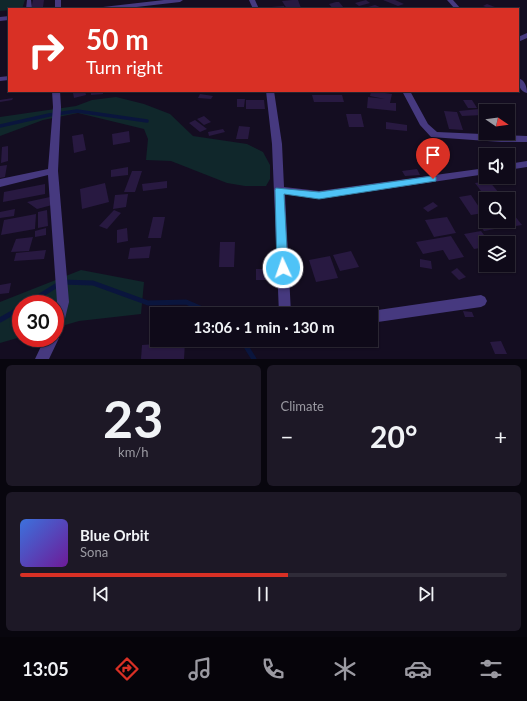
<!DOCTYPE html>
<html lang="en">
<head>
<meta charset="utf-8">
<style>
	body { margin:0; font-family:Lato,sans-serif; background:#1d1826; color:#f1f3f6; height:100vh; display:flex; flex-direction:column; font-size:15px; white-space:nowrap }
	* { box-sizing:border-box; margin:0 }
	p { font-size:13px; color:#9b9aa2 }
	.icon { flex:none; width:22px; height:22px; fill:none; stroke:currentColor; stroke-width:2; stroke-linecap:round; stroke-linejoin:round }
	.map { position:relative; height:359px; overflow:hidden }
	.panel { display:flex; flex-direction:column; gap:6px; padding:6px; background:#08060e; flex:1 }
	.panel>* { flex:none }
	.banner { position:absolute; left:8px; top:8px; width:511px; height:84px; border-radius:0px; box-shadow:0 1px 3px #0004,0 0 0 1px #2f2b38; background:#d93025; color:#fff; overflow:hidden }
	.needle { width:26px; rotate:103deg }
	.tools { position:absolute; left:479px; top:104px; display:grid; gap:8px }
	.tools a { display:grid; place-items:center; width:36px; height:36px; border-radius:0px; background:#0f0a19; box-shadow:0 1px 3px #0004,0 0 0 1px #2f2b38; font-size:20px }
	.speed { position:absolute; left:12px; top:295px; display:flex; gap:8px; font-size:20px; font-weight:700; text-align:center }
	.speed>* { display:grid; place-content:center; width:52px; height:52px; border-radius:50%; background:#0f0a19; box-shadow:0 1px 3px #0004,0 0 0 1px #2f2b38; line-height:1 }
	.speed .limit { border:6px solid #d22; background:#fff; color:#111 }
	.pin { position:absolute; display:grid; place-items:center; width:34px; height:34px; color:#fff; margin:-41px -17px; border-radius:50% 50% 50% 0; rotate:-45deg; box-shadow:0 0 4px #0007 }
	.pin .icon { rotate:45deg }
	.me { position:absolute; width:44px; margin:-22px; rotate:357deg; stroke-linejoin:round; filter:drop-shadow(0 0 3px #0008) }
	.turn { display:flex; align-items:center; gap:14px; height:84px; padding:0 12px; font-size:18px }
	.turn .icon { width:52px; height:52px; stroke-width:2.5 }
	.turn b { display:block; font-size:28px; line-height:34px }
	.big { font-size:30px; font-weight:700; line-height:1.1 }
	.panel .widget { flex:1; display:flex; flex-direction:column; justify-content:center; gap:6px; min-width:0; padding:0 14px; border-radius:6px; background:#1d1826 }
	.panel .dial { align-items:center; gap:0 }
	.dial b { font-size:52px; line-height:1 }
	.song { display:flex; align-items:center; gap:12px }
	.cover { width:48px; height:48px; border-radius:6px; background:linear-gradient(135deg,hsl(220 70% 55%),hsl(280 70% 35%)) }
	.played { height:4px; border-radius:2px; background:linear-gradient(90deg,#d93025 55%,#2f2b38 55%) }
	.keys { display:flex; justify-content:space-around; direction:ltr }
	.heat { display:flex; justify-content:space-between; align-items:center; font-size:22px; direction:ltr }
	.panel .tiles { flex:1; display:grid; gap:6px; grid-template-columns:1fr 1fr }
	.widget:last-child { grid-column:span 2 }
	.trip { position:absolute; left:150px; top:307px; width:228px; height:40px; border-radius:0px; background:#0f0a19; box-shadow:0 1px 3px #0004,0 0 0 1px #2f2b38; font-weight:700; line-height:40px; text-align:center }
	.tabs { display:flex; height:64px; justify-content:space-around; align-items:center; background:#06040a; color:#9b9aa2 }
	.tabs .icon { width:28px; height:28px }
	.tabs .selected { color:#d93025 }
	.tabs b { font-size:18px; color:#f1f3f6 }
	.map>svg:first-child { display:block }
	.green { fill:#10272b }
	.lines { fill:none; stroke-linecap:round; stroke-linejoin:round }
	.stream-far1 { stroke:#0a153d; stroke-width:3.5 }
	.stream { stroke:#0a153d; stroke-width:5 }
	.building { fill:#281941 }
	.service { fill:#46397f; fill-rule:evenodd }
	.minor { fill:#46397f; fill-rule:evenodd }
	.route { fill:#4fc3f7; stroke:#337fa1 }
</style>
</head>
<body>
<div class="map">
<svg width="527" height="359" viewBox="0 0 527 359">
	<rect width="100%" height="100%" fill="#140d21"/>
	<g class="green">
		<polygon points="0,0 25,0 22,9 0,11"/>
		<polygon points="116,97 144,104 170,114 193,136 247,144 263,152 270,165 270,179 266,186 245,186 227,183 171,161 146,160 148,139 144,129 78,113 43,120 0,136 0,117 76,106 92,100"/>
		<polygon points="81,270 144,282 141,314 79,321 55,328 55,304 21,304 21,337 0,343 0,302"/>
	</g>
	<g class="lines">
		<polyline class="stream-far1" points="0,126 49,115 77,111 147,121"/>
		<g class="stream">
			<polyline points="27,304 62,282 93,283 148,303 186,302 214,314"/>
			<polyline points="0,320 21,308"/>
			<polyline points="242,340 254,359"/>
		</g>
	</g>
	<g class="building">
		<polygon points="33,0 44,0 43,7 31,9"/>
		<polygon points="292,0 298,0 301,8 287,9 282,1"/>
		<polygon points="366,0 370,3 359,6 355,3"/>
		<polygon points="383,0 395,0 404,4 398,6"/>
		<polygon points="336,2 339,2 344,8 333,9 329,4"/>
		<polygon points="487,4 500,9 491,9 483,6"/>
		<polygon points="375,5 384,9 368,7"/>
		<polygon points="284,6 285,9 271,9 271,7"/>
		<polygon points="85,91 86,95 74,98 73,93"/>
		<polygon points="91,91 103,91 103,94 91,95"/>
		<polygon points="371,91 392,94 390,103 396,103 396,111 367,108 368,97 385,99 370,96"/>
		<polygon points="200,94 213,96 211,99 198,98"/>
		<polygon points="312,95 342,95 344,102 314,102"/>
		<polygon points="13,98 12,100 0,102 0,100"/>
		<polygon points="237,99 245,99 244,107 237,107"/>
		<polygon points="246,100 264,100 265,109 246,109"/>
		<polygon points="463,100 472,100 477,108 468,108"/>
		<polygon points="479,109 483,115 462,116 459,111"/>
		<polygon points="481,109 503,109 504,111 486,111 486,117"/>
		<polygon points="444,111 457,112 463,130 449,129"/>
		<polygon points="346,114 361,114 364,127 349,127"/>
		<polygon points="204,116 211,122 204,125 197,119"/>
		<polygon points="195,120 207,129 200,132 189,123"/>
		<polygon points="386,122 407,125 407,131 386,129"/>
		<polygon points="239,126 250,127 248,139 236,139"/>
		<polygon points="223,129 225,132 209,136 208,132"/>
		<polygon points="129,131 130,142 113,145 112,134"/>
		<polygon points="83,134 86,150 74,153 72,136"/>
		<polygon points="8,146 8,161 1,163 2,147"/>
		<polygon points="7,165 5,177 0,178 0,166"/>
		<polygon points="128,167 128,175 111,177 111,170"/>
		<polygon points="417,169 420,175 405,176 402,171"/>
		<polygon points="132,171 142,171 135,192 124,192"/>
		<polygon points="167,181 167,188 143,191 142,184"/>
		<polygon points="489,181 504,199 487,199 475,183"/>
		<polygon points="105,183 109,202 82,209 80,189"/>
		<polygon points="45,184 45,194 3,202 4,192"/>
		<polygon points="128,194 126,207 113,209 115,195"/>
		<polygon points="471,195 483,213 471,215 459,197"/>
		<polygon points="50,197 52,205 37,209 27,202"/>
		<polygon points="433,202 438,206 428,212 423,208"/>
		<polygon points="15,209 14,216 0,218 0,212"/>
		<polygon points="47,210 48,226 38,228 38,212"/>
		<polygon points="114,210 121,213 107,229 99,226"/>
		<polygon points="508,210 510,210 522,225 504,228 498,221 508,221"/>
		<polygon points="36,214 35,229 1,235 4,220"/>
		<polygon points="153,217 165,217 161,238 148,238"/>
		<polygon points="447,217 456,233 434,237 425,220"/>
		<polygon points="493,221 500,228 484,231 479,224"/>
		<polygon points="46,228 46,235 35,237 35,231"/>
		<polygon points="127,228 128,241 117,243 117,230"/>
		<polygon points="481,231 490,243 486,243 486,247 474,249 464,234"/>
		<polygon points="451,236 464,257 449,260 443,250 423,254 416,242"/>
		<polygon points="33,237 29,251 11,252 16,239"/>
		<polygon points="220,242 235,242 234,267 219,267"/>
		<polygon points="151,246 149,258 128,259 130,248"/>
		<polygon points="46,250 44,259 14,261 16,253"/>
		<polygon points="351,251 359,267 340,271 333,255"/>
		<polygon points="330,256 338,278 316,282 309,260"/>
		<polygon points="420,259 431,261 432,269 420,267"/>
		<polygon points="457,268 466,277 459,280 451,272"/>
		<polygon points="256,269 267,269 268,280 256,280"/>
		<polygon points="11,283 9,293 0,294 0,285"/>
		<polygon points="463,311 472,312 474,317 465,317"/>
		<polygon points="154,324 157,324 157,335 153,335"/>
		<polygon points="501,341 507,354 495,354 490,342"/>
		<polygon points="185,342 184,359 141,359 142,345"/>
	</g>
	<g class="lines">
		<polygon class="service" points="27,0 31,0 32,9 26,9"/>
		<g class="minor">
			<rect x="55" y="0" width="6" height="9"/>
			<polygon points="164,0 183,0 180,2 119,9 100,9 103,7"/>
			<polygon points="249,0 255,0 259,9 253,9"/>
			<polygon points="447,0 453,0 461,9 455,9"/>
			<polygon points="9,16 9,20 0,21 0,17"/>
			<polygon points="527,33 527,38 518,42 518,37"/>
			<polygon points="9,76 9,80 0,81 0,77"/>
			<path d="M518,78C525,80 527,87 527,93C520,92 518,84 518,78Z"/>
			<polygon points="52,91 60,91 61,107 58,171 69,302 62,331 58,336 59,338 49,359 35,359 45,338 55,338 55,308 57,302 48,175 0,187 0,179 48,169 53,107"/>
			<polygon points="266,91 274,91 282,144 284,187 319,191 486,168 486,174 319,199 285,194 291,314 279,314 272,144"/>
			<polygon points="402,91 410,91 428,124 437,132 527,136 527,142 501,142 431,137 420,125"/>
			<polygon points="527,161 527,167 508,170 508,164"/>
			<polygon points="481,295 485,297 487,301 485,305 481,307 371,323 371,314 366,314 371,311"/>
		</g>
	</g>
	<polygon class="route" points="433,176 436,177 436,181 319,199 284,194 288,268 287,271 279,271 277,268 275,190 276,188 319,192"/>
</svg>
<div class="tools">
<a><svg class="needle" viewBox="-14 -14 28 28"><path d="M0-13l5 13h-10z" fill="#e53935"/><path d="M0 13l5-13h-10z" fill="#9b9aa2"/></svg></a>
<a><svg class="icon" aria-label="sound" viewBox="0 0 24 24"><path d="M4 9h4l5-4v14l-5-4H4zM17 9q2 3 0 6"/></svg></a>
<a><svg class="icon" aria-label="search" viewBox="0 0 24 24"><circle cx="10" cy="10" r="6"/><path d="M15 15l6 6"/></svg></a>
<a><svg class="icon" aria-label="layers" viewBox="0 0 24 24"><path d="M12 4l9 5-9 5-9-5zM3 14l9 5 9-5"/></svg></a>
</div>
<div class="speed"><div class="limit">30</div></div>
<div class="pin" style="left:433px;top:179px;background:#d93025"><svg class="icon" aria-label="arrive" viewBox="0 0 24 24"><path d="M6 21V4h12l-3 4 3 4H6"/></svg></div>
<svg class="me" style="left:283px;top:268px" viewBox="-20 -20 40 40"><circle r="17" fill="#4fc3f7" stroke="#fff" stroke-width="3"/><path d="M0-11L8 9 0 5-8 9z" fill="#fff"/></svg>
<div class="trip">13:06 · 1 min · 130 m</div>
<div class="banner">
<div class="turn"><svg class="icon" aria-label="right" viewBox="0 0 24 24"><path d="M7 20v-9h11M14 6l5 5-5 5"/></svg><div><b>50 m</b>Turn right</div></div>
</div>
</div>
<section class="panel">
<div class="tiles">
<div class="widget dial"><b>23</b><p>km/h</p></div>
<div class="widget"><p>Climate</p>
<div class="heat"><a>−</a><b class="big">20°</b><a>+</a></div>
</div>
<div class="widget">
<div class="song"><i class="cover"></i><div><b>Blue Orbit</b><p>Sona</p></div></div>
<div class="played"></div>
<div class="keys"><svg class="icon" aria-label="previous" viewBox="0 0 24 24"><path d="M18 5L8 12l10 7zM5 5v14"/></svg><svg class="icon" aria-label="pause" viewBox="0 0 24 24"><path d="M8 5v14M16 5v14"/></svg><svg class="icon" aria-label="next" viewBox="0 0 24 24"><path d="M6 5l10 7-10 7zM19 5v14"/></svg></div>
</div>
</div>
</section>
<nav class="tabs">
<b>13:05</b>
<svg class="icon selected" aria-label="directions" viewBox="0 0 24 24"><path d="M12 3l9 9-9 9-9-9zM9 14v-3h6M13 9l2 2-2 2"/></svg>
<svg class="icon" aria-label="music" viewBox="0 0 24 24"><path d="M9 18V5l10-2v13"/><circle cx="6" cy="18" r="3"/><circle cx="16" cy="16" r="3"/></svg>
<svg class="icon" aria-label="phone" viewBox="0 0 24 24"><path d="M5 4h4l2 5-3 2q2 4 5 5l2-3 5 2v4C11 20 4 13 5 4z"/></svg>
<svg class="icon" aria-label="climate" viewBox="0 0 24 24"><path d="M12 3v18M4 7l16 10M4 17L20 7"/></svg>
<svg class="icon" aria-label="car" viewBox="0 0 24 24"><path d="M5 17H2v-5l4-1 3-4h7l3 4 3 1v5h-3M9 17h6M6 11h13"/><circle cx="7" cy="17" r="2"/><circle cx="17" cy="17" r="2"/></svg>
<svg class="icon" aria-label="filters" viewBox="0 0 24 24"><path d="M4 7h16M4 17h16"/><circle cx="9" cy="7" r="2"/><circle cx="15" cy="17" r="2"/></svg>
</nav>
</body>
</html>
